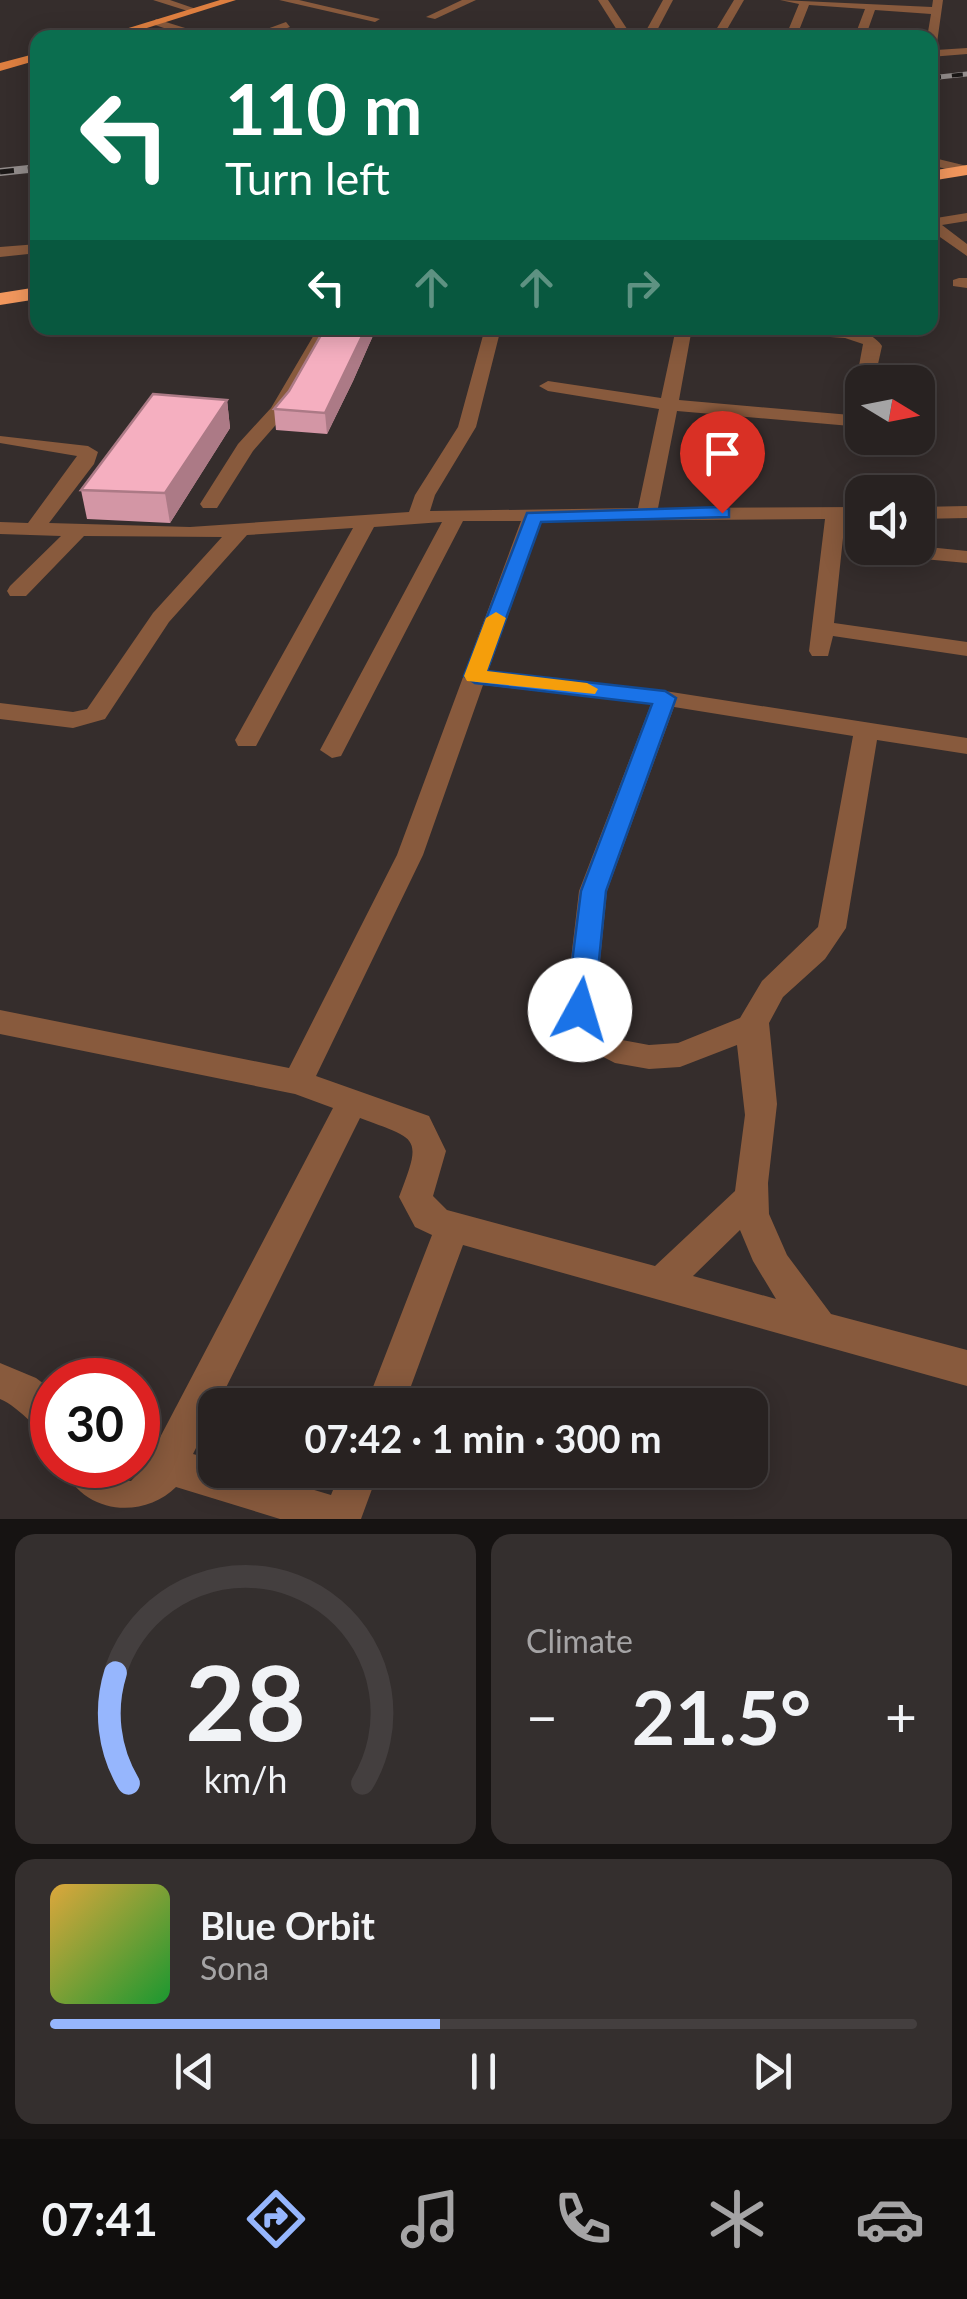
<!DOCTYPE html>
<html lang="en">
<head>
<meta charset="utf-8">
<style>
	body { margin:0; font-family:Lato,sans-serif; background:#342f2e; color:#f1f3f6; height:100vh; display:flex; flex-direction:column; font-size:38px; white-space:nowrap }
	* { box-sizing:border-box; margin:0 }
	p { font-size:32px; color:#a5a4a5 }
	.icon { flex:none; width:55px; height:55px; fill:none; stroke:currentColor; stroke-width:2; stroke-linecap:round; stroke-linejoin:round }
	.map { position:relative; height:1519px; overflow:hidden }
	.sheet { display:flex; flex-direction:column; gap:15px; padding:15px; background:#161312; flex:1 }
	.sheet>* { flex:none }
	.banner { position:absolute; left:30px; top:30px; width:908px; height:305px; border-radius:20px; box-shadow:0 5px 25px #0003,0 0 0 2px #443f3f; background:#0b6e4f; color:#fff; overflow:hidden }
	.needle { width:65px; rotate:100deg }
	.fabs { position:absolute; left:845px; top:365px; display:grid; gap:20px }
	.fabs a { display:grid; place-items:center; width:90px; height:90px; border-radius:20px; background:#282221; box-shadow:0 5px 25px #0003,0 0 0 2px #443f3f; font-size:50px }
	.speed { position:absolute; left:30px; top:1358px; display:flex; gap:20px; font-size:50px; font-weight:700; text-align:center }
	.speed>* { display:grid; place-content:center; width:130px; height:130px; border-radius:50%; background:#282221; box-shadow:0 5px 25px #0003,0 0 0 2px #443f3f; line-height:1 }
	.speed .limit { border:15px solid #d22; background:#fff; color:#111 }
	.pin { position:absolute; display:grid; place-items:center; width:85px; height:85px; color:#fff; margin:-102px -42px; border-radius:50% 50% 50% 0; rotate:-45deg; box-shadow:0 0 10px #0007 }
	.pin .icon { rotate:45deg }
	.me { position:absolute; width:110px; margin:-55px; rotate:6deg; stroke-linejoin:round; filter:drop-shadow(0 0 8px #0008) }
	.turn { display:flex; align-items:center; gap:35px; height:210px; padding:0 30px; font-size:45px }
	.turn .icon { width:130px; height:130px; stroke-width:2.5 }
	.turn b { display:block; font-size:70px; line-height:85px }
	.lanes { display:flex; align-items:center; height:95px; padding:0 30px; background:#0003; justify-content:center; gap:50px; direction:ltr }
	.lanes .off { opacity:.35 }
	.big { font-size:75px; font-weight:700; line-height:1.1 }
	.sheet .tile { flex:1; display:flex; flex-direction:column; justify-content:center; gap:15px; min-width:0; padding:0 35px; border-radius:20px; background:#342f2e }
	.sheet .dial { align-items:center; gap:0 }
	.dial svg { height:260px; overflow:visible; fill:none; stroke:#443f3f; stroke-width:7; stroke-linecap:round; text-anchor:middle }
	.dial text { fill:#f1f3f6; stroke:none }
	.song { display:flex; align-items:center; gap:30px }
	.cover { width:120px; height:120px; border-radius:15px; background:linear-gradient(135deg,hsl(40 70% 55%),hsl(130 70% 35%)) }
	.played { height:10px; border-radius:5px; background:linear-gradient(90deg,#96b6fd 45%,#443f3f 45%) }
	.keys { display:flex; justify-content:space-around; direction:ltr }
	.heat { display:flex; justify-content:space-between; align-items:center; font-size:55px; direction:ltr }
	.sheet .tiles { flex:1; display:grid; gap:15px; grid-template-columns:1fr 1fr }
	.tile:last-child { grid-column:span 2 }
	.trip { position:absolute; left:198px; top:1388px; width:570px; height:100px; border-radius:20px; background:#282221; box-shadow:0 5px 25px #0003,0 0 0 2px #443f3f; font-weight:700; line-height:100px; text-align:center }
	.tabs { display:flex; height:160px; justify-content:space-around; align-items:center; background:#100e0d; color:#a5a4a5 }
	.tabs .icon { width:70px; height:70px }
	.tabs .current { color:#96b6fd }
	.tabs b { font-size:45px; color:#f1f3f6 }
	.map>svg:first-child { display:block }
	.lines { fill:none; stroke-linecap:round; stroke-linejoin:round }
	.minor { fill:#885a3d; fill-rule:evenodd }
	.major { fill:#de7f40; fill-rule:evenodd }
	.highway { fill:#f2975d; fill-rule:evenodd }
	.rail-far1-casing { stroke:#928c8b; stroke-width:5 }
	.rail-casing { stroke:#928c8b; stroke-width:8 }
	.rail-far1 { stroke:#1a1716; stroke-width:4; stroke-dasharray:11; stroke-linecap:butt }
	.rail { stroke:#1a1716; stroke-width:5; stroke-dasharray:14; stroke-linecap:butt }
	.wall { fill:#d396a5 }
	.shaded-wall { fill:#ac7a86 }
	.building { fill:#f5afc0; stroke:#ac7a86; stroke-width:2.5 }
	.route { fill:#1a73e8; stroke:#114b97; stroke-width:2.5 }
	.slow { fill:#f59e0b }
</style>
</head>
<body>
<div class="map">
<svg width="967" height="1519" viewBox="0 0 967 1519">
	<rect width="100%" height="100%" fill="#352d2c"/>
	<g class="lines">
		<g class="minor">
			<polygon points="153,0 170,0 199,10 194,13"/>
			<polygon points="279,0 299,0 380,19 375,22"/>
			<polygon points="462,0 476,0 435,19 426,17"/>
			<polygon points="598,0 608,0 633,38 622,38"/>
			<polygon points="663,0 673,0 653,38 642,38"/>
			<polygon points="734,0 744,0 722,38 711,38"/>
			<polygon points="780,0 932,7 933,0 943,0 936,50 967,48 967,54 930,57 930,38 927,38 931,14 875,10 865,38 854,38 865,9 809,5 796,38 785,38 799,4"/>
			<polygon points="156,19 211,36 212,38 194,38 152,24"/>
			<polygon points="286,22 290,27 259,38 242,38"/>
			<polygon points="930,157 967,166 967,174 930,165"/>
			<polygon points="967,213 967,221 942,225 967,244 967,256 930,230 930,219"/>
			<polygon points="38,244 38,253 0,257 0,247"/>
			<polygon points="959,278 967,278 967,288 953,286 953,280"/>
			<polygon points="318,328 334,328 288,411 253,451 217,508 203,508 200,504 238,444 271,408"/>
			<path d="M485,328H501L476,427L435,495L430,511L638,508L659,409L548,391L539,386L548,381L661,398L676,328H692L679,400L862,416V427L677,411L658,508L862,507V519H845L834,623L967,642V656L833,636L828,656H812L809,651L825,519L542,521L488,671L665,691L967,738V754L877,740L846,928L825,959L783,997L769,1023L777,1104L768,1183L769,1214L787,1255L831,1314L967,1350V1386L463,1245L404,1405H366L432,1235L415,1227L399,1197C423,1135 418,1140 360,1118L193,1454L215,1460V1470H247L331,1495L341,1470H379L361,1519H280L176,1487C144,1519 83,1516 62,1465H104L120,1480L131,1481L145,1466L333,1108L295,1094L0,1034V1010L289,1068L397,855L521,521H463L341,756L332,758L320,750L442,522L374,527L256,746H238L235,740L353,528L247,535L169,622L105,719L73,728L0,719V703L73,712L87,709L153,613L222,537L84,536L26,596H10L7,591L10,586L61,536L0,534V522L28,523L77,456L0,443V436L88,446L98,452L94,464L49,523L190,527L409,512L415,495L458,427ZM483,685L651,704L579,891L565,1010L580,1045L615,1063L649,1069L680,1067L737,1045L745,1115L735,1191L655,1266L447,1210L433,1196L446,1151L429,1116L316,1076L423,855ZM674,707L853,736L818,927L762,981L740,1018L678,1043L649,1045L622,1040L603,1028L595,1010L607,891ZM740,1230L753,1261L776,1299L693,1276Z"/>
			<path d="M765,328C796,326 862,317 882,346L874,382H862V387L856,382L863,344L845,338L773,333Z"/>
			<polygon points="967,506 967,518 918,519 918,507"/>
			<polygon points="862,543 862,548 918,546 967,551 967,563 869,554 859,548"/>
			<path d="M0,1363L36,1378L52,1390V1435C32,1428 21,1408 0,1399Z"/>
		</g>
		<g class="major">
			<polygon points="220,0 236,0 115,38 96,38"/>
			<polygon points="38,53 38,60 0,71 0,63"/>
		</g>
		<g class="highway">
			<polygon points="967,165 967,175 930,181 930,171"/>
			<polygon points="38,287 38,299 0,305 0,293"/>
		</g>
		<defs>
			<polyline id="rail-far1" points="930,78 967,74"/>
			<polyline id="rail" points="0,172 38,168"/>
		</defs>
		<use href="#rail-far1" class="rail-far1-casing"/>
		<use href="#rail" class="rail-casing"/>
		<use href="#rail-far1" class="rail-far1"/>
		<use href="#rail" class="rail"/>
	</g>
	<g class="wall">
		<polygon points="375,331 353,381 327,434 276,430 274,409"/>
		<polygon points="227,400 230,428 170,523 87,519 81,490"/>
	</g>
	<g class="shaded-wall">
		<polygon points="366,328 375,328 375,331 353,381 327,434 325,413"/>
		<polygon points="227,400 230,428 170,523 165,493"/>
	</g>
	<g class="building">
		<polygon points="325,328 366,328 325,413 274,409 289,391"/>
		<polygon points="153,394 227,400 165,493 81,490"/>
	</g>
	<polygon class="route" points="722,507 729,509 729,517 541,522 487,671 665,691 676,698 606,891 594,1010 590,1017 580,1020 570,1017 566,1010 581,891 652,704 475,683 464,676 527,513"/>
	<polygon class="slow" points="496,612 506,618 487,671 587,683 598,689 595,694 467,681 464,676 486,618"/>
</svg>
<div class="fabs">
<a><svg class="needle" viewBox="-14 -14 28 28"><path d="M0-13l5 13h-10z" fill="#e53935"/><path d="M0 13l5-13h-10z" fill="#a5a4a5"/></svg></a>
<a><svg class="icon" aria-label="sound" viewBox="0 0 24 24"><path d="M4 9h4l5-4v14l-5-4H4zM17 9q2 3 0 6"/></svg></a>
</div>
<div class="speed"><div class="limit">30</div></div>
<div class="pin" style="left:722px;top:513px;background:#d93025"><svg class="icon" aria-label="arrive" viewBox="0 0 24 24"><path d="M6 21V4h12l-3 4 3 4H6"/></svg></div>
<svg class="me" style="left:580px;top:1010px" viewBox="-20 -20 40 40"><circle r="19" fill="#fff"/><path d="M0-13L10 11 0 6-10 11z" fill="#1a73e8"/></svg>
<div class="trip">07:42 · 1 min · 300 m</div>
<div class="banner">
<div class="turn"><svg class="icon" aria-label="left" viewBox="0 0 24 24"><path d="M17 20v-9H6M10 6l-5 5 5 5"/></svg><div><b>110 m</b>Turn left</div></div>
<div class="lanes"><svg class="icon" aria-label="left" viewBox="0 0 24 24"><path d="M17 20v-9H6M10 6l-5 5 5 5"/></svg><svg class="icon off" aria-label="ahead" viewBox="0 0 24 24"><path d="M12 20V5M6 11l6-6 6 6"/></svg><svg class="icon off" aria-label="ahead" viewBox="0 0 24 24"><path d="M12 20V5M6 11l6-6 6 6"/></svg><svg class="icon off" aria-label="right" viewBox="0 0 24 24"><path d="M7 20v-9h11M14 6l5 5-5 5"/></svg></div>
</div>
</div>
<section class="sheet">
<div class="tiles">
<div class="tile dial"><svg viewBox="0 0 100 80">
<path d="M14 69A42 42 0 1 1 86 69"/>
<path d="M14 69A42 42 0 0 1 10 35" stroke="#96b6fd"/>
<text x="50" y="56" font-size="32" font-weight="700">28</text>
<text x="50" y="72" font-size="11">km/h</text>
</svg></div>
<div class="tile"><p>Climate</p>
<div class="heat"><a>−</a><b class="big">21.5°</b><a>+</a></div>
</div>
<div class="tile">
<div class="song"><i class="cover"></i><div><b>Blue Orbit</b><p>Sona</p></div></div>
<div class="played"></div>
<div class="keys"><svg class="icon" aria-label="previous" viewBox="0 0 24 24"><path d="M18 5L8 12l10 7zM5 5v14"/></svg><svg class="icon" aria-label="pause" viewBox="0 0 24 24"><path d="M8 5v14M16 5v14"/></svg><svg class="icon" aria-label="next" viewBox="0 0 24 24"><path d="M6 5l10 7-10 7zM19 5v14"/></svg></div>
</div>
</div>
</section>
<nav class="tabs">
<b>07:41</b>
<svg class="icon current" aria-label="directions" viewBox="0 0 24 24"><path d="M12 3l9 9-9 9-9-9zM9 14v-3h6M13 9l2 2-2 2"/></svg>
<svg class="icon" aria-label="music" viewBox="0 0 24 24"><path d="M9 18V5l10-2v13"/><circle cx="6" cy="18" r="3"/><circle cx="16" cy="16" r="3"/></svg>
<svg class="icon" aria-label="phone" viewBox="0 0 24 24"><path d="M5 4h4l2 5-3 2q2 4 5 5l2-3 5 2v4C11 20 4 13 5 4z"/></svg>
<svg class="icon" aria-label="climate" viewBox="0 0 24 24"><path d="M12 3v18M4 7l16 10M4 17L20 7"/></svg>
<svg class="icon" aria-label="car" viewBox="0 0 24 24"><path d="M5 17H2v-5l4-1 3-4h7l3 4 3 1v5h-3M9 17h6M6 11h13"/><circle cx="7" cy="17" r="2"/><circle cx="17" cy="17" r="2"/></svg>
</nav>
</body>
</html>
